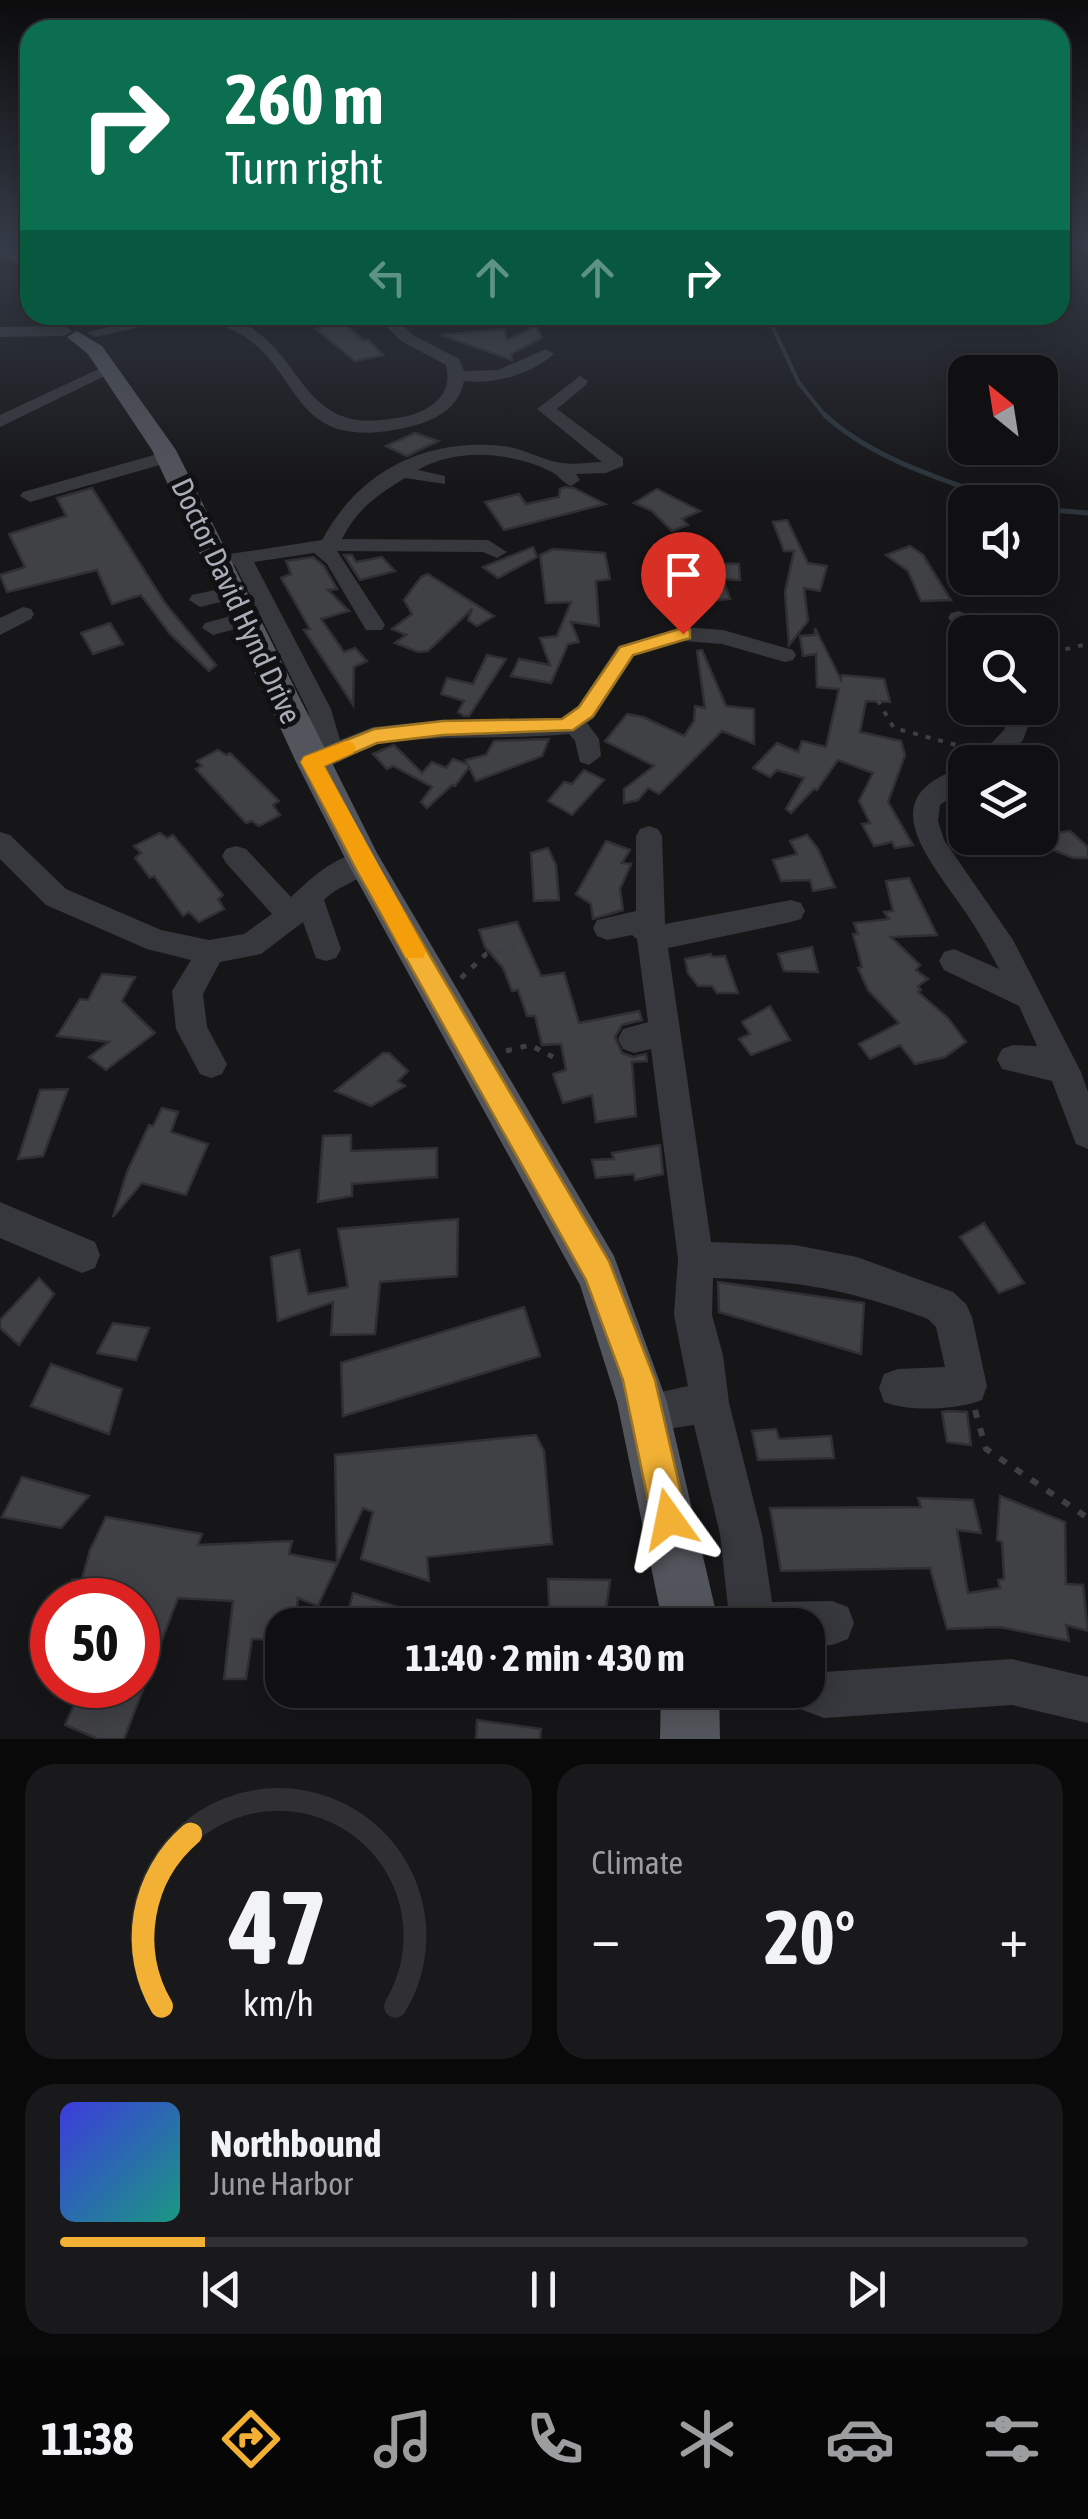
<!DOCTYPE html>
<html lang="en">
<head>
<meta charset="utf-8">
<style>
	body { margin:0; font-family:"Asap Condensed",sans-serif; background:#19191b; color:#f1f3f6; height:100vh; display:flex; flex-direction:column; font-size:38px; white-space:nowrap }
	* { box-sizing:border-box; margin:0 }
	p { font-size:32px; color:#9c9d9f }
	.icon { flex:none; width:55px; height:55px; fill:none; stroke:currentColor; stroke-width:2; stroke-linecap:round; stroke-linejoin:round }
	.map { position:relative; height:1739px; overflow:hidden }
	.side { display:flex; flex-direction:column; gap:25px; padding:25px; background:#09090a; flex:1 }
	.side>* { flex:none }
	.guide { position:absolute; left:20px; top:20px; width:1050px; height:305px; border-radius:30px; box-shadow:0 5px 25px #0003,0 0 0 2px #303032; background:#0b6e4f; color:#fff; overflow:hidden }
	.needle { width:65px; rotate:330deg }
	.buttons { position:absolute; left:948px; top:355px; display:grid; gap:20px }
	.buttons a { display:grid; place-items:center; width:110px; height:110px; border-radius:20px; background:#101012; box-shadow:0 5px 25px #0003,0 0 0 2px #303032; font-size:50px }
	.speed { position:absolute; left:30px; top:1578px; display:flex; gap:20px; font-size:50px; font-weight:700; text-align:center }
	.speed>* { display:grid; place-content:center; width:130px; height:130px; border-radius:50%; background:#101012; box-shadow:0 5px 25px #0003,0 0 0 2px #303032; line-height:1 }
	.speed .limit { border:15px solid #d22; background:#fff; color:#111 }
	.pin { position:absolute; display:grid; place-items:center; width:85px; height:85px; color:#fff; margin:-102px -42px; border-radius:50% 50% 50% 0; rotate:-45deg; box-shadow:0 0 10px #0007 }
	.pin .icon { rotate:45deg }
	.me { position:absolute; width:110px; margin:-55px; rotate:348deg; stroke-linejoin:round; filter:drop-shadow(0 0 8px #0008) }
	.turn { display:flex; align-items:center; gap:35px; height:210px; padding:0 40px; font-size:45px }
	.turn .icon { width:130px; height:130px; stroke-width:2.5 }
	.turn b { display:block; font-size:70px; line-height:85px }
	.lanes { display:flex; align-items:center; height:95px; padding:0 40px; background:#0003; justify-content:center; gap:50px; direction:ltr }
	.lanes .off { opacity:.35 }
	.big { font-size:75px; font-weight:700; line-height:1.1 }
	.side .widget { flex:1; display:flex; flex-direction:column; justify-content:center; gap:15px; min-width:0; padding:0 35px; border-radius:30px; background:#19191b }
	.side .dial { align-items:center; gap:0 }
	.dial svg { height:260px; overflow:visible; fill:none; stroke:#303032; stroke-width:7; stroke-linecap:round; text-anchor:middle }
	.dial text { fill:#f1f3f6; stroke:none }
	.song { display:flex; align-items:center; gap:30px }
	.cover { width:120px; height:120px; border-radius:15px; background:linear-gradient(135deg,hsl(240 70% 55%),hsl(170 70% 35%)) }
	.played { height:10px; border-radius:5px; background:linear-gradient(90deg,#f2b134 15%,#303032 15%) }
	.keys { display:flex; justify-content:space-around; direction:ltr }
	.heat { display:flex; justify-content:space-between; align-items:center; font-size:55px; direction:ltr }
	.side .tiles { flex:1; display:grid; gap:25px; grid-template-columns:1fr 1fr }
	.widget:last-child { grid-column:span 2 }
	.trip { position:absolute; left:265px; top:1608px; width:560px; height:100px; border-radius:30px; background:#101012; box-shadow:0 5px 25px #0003,0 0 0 2px #303032; font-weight:700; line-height:100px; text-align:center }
	.tab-bar { display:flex; height:160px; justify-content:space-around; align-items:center; background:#060607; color:#9c9d9f }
	.tab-bar .icon { width:70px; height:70px }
	.tab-bar .current { color:#f2b134 }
	.tab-bar b { font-size:45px; color:#f1f3f6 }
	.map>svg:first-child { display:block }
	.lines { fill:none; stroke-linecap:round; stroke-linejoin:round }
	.stream-far1 { stroke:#2c353c; stroke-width:4 }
	.stream { stroke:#2c353c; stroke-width:5 }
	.building { fill:#404145; stroke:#303034; stroke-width:2.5 }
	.path-far2 { stroke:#3d3f44; stroke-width:4; stroke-dasharray:5 8; stroke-linecap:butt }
	.path-far1 { stroke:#3d3f44; stroke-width:5; stroke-dasharray:6 9; stroke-linecap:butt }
	.path { stroke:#3d3f44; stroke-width:6; stroke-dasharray:8 11; stroke-linecap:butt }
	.minor { fill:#37383d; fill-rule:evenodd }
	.major { fill:#53555c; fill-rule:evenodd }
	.route { fill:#f2b134; stroke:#9d7322; stroke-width:2.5 }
	.slow { fill:#f59e0b }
	.labels { text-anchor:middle; stroke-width:10; stroke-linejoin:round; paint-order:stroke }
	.street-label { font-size:30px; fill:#a8adb8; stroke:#111113 }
</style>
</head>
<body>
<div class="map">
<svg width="1088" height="1739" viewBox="0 0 1088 1739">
	<rect width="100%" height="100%" fill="#161618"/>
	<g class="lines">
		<polyline class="stream-far1" points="767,315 799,383 826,417"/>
		<g class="stream">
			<path d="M824,414C871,459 945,480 1005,502"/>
			<polyline points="1040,509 1088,513"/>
		</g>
	</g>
	<g class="building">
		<polygon points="335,316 364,341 368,340 383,355 355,361 316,329 321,328 315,320"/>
		<polygon points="536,326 542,338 511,354 512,360 441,335 504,329 507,340"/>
		<polygon points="415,433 438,441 407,456 386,446"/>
		<polygon points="92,488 165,603 216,665 209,671 170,634 141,595 112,604 97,570 7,592 0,575 25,567 9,534 66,516 57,498"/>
		<polygon points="574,488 605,504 504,530 485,502 519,494 526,504 559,497 560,489 565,487"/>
		<polygon points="657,489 700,511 682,519 688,525 672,531 652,511 634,503"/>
		<polygon points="787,520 808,563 827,566 820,591 804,588 808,621 789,645 785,592 794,551 784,551 773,522"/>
		<polygon points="910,546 923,555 951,600 921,601 908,571 886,555"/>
		<polygon points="533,547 537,557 498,578 483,567"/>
		<polygon points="553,549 605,553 610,579 596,581 599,626 571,622 579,642 568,644 551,683 511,676 519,659 550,665 540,638 557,636 571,602 546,603 540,555"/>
		<polygon points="344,555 352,555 356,562 382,557 395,571 360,580"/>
		<polygon points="313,557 324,566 337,589 328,590 349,611 321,619 344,652 355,648 367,661 354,667 353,705 304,630 310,629 281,578 291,574 286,561"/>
		<polygon points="705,559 706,563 739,564 740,580 723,579 730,599 700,602 679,563"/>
		<polygon points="428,574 494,616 477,626 468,620 472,609 428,651 418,652 395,643 406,635 392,629 412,614 404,600 421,577"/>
		<polygon points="110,623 123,644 93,654 81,633"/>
		<polygon points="815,628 841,680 842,675 884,679 890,702 866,701 860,732 901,741 905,755 888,802 913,845 895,848 892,842 874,846 862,824 870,823 859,801 873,773 838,760 817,790 814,789 791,813 786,809 804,778 777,770 770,777 753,768 777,743 798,752 802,741 826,747 839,689 817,687 816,654 803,656 800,636 815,635"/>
		<polygon points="702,650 726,706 754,709 754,744 722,731 659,794 648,788 638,800 624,803 624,789 654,766 605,741 627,714 643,717 684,736 694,721 695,706 705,708 697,651"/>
		<polygon points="487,655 506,659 469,716 464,716 458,712 464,701 441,694 447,678 473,684"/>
		<polygon points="549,739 542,756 476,781 469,767 455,786 452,785 427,808 421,802 432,787 393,766 387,769 373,754 394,745 422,773 432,762 446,768 453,759 467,764 466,760 486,755 494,741"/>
		<polygon points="218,750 226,755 230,753 279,801 273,805 280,815 259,826 252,821 246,823 196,769 202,766 197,761"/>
		<polygon points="584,770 604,780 572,815 548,801 564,782 572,784"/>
		<polygon points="1070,831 1088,847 1088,858 1073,858 1024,838 1049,838 1047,834"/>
		<polygon points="160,833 167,838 173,835 223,895 218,899 224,909 199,922 189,912 183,916 154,876 150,878 135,858 141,853 134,846"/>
		<polygon points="807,835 818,849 835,887 813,891 810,880 781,881 773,860 797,854 790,841"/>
		<polygon points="606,841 630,850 622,863 631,864 620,889 623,910 593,919 591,904 576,894"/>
		<polygon points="548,848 556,865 559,900 534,901 531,853"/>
		<polygon points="909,878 937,935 891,937 920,965 916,970 928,979 918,986 921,990 918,992 948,1018 966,1042 945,1057 915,1064 900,1045 870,1059 859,1044 899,1023 868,990 858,968 862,967 853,934 858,934 854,923 889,919 884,912 893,911 886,881"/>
		<polygon points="517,922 541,976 564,973 579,1023 639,1011 642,1020 622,1025 615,1037 622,1053 633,1057 646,1054 647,1061 632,1062 636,1116 596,1122 592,1095 563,1103 553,1074 566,1070 561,1044 542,1045 535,1016 527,1016 518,990 512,991 503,968 485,947 479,930"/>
		<polygon points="812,947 818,972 784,971 778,954"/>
		<polygon points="711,954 712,957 725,956 738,993 717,993 712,986 698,986 688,973 685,959"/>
		<polygon points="102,974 135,977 122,1001 155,1033 106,1070 89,1057 109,1042 57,1036 80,999 88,1000"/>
		<polygon points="770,1006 790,1040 751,1055 739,1039 750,1034 742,1022"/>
		<polygon points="383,1053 389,1053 408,1071 398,1081 405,1086 371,1106 335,1091"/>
		<polygon points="68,1089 43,1156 18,1159 40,1090"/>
		<polygon points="162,1108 178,1112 171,1132 208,1144 186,1195 142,1183 113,1217 127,1172 149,1125 153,1126"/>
		<polygon points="351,1135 351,1151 437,1148 437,1177 352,1184 352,1196 318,1202 323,1136"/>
		<polygon points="660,1145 663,1174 635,1180 634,1174 596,1178 592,1160 614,1159 612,1153"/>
		<polygon points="458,1219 457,1276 380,1282 375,1334 331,1335 333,1302 278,1321 271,1257 299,1250 308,1294 348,1287 338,1229"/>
		<polygon points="984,1223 1024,1283 999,1293 960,1237"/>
		<polygon points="39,1278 54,1294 19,1345 0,1328 0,1320"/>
		<polygon points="718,1282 864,1303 861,1354 719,1312"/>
		<polygon points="524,1307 540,1356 343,1416 341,1363"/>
		<polygon points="113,1323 149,1328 136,1360 97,1353"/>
		<polygon points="51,1364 122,1389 109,1434 31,1406"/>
		<polygon points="948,1411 967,1412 971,1445 947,1442 942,1412"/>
		<polygon points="776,1429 779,1439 831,1436 834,1458 758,1460 752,1431"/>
		<polygon points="536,1435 544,1451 552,1544 427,1557 429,1581 361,1559 373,1512 363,1508 318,1606 298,1598 295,1624 279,1626 274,1640 252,1639 246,1679 224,1679 233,1601 178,1598 124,1739 98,1739 65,1725 83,1685 138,1685 138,1600 67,1600 72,1580 82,1579 90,1550 106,1517 202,1534 198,1545 292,1541 289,1554 337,1563 335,1455"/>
		<polygon points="22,1477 89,1496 61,1528 2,1517"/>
		<polygon points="1000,1496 1065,1522 1066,1584 1083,1585 1088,1631 1066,1625 1069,1641 1000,1627 947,1629 930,1568 781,1571 770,1508 921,1507 918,1498 973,1500 981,1533 957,1530 968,1593 1000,1588 998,1580 1004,1579 1002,1542 997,1540"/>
		<polygon points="548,1579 610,1580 604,1625 550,1625"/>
		<polygon points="353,1593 416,1613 411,1625 345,1625"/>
		<polygon points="477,1720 541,1729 540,1739 476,1739"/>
	</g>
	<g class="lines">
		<g class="path-far2">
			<polyline points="1040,655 1088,644"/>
			<polyline points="871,689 894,728 971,749"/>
		</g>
		<g class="path-far1">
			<polyline points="461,978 486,954 514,947"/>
			<polyline points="506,1051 530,1045 553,1057"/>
		</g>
		<polyline class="path" points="975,1410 986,1449 1088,1518"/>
		<g class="minor">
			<path d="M162,315C187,315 215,311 238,321C302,348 299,428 381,420C399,418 417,416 432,405C446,395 450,381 446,365L401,341L375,315H392L413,335L459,359L464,371L498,370L546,349L554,354C531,374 495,385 464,381C459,406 440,418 416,425C278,462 309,357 223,326C184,312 134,329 95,337L87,332Z"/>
			<polygon points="0,327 64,326 72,331 64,336 0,337"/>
			<polygon points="103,367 117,370 0,427 0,415"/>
			<path d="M580,376L588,381L586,385L557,409L623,458V466L606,473L576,474L580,480L571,486C562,483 560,476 552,472C513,452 456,447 418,470L445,476V484L405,478C376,496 358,508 342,539L488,540L507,552L497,558L483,552L337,551L385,625L382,630H366L327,564L314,553L254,562L331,709L340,740L373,727L443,720L561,718L578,706L618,646L683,627L723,630L793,650L796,655L793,660L785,662L722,644L684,641L634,656L594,718L587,723L599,739L601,756L589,765L580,762L575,741L569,734C507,740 445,734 383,743C357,747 329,776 303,768L299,762L303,756L318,749L307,709L235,565H211L208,561L211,557L322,540C359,471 425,438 503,446C524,448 543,461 563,463C576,465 590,462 602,462L537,409Z"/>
			<polygon points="168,451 177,457 174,461 30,502 20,496 23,492"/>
			<polygon points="233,586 244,592 241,597 200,607 189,600 192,595"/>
			<polygon points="23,607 31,609 34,614 31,619 0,635 0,618"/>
			<path d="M959,611L992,627L995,632C977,633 961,633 948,618L951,613Z"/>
			<polygon points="246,612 254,614 257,619 254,624 213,635 202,628 205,623"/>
			<polygon points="1011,708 1035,708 1023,740 1001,762 973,762 1004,730"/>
			<path d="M965,767V787L940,805L938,821L944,840L1013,940L1081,1072L1088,1092V1149L1076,1144L1052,1081L1002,1069L997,1059L1002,1049L1013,1045L1037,1046L1019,1006L944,970L939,961L944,952L954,949L999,969C986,944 971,919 954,896C919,846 878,793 965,767Z"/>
			<path d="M649,826L658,829L662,836L665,924L791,900L801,903L805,911L801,919L791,922L668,948L711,1242L795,1245L857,1257L953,1292L966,1304L972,1317L987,1386L982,1400C956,1410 910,1412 884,1402L879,1388L884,1374L898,1369L945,1367L936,1327L928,1319C846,1289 800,1281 713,1278L712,1315L723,1355L729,1403L762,1534L772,1602L832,1601L848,1607L854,1623L848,1639L832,1645L808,1646V1625H730L720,1534L694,1425L648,1432L634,1426L628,1412L634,1398L688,1386L674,1315L678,1259L651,1049L634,1053L623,1049L618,1039L623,1029L648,1022L637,939L632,935L607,940L597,936L593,928L597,920L636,911V836L640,829Z"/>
			<path d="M0,832L10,835L66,889L161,930L209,940L244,934L272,914L226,863L222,856L226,849L236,846L246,849L291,897C310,879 345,845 374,855L378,862C366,880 339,884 324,900L341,949L336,958L326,961L316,958L303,922L261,954L220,962L203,994L207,1027L227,1064L222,1074L211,1078L200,1074L176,1029L172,991L191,960L147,949L46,905L0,859Z"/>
			<polygon points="0,1202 95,1242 100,1255 95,1268 82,1273 0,1238"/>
			<polygon points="1012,1659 1088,1677 1088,1723 1012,1705 824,1718 792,1706 785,1690 808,1690 808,1667 824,1672"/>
		</g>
		<g class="major">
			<polygon points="0,243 30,258 30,270 0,255"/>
			<polygon points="77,331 102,346 176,450 377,853 614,1256 667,1402 719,1625 663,1625 617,1402 580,1285 347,862 296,762 152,450 88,354 67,337"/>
			<polygon points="661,1690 719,1690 720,1739 660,1739"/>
		</g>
	</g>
	<linearGradient id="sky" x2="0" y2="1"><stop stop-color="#0c0c0d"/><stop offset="0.5" stop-color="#363c48"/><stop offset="1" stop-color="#363c48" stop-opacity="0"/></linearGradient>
	<rect width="1088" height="487" fill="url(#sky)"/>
	<polygon class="route" points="683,628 690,630 690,638 633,655 593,716 573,730 443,735 377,743 324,766 372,857 609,1261 655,1380 687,1519 682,1531 669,1536 657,1531 652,1519 623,1380 586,1280 356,869 301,762 304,757 374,729 443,721 562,719 579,707 620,647"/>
	<polygon class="slow" points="346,741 353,743 356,748 353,753 324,766 426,951 423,958 406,958 301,762 304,757"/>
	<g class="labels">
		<g class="street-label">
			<text transform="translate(236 601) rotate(65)" y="10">Doctor David Hynd Drive</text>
		</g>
	</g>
</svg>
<div class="buttons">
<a><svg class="needle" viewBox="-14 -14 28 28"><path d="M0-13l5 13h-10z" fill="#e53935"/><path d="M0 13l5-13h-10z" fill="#9c9d9f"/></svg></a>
<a><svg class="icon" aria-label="sound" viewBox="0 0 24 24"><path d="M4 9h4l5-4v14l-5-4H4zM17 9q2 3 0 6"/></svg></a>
<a><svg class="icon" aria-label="search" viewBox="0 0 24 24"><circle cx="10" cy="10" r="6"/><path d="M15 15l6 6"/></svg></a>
<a><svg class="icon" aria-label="layers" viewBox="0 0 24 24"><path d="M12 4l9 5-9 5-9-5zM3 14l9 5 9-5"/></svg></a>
</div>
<div class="speed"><div class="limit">50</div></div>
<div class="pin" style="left:683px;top:634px;background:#d93025"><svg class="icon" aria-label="arrive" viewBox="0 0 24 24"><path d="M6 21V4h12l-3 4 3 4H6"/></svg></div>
<svg class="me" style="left:669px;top:1519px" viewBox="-20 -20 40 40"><path d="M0-17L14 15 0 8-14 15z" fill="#f2b134" stroke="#fff" stroke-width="4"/></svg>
<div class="trip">11:40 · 2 min · 430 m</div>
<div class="guide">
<div class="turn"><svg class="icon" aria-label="right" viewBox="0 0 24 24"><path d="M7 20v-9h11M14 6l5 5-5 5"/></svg><div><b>260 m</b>Turn right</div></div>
<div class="lanes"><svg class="icon off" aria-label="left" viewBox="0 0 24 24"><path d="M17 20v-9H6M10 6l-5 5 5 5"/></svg><svg class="icon off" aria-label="ahead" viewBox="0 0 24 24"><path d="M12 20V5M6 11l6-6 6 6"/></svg><svg class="icon off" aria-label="ahead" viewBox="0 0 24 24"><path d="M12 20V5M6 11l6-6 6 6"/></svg><svg class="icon" aria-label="right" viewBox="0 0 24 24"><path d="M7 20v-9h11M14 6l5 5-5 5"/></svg></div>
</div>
</div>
<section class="side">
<div class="tiles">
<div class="widget dial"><svg viewBox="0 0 100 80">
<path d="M14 69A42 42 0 1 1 86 69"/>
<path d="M14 69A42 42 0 0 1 23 16" stroke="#f2b134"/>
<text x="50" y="56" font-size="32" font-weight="700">47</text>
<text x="50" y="72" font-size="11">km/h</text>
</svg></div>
<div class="widget"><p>Climate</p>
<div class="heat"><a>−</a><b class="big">20°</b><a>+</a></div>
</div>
<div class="widget">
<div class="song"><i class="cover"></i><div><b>Northbound</b><p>June Harbor</p></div></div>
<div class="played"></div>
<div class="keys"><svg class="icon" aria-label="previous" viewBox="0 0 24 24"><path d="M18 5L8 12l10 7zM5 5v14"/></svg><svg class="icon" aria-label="pause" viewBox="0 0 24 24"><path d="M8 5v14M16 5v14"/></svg><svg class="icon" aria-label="next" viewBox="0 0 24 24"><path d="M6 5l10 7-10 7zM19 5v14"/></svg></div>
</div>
</div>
</section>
<nav class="tab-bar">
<b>11:38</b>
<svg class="icon current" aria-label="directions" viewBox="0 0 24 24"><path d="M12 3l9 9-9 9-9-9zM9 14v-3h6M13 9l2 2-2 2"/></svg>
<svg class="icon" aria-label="music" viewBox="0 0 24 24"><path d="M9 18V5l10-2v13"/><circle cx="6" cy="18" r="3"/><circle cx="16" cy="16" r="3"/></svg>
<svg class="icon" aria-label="phone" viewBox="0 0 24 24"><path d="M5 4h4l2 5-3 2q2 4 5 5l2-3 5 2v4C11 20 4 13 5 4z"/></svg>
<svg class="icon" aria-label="climate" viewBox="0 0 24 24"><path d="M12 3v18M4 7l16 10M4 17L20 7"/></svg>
<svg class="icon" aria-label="car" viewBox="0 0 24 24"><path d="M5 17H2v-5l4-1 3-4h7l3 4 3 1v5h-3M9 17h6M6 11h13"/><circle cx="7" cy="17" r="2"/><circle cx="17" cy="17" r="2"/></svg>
<svg class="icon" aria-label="filters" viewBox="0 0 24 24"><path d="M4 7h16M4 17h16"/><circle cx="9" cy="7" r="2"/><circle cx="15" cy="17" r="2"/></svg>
</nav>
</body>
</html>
